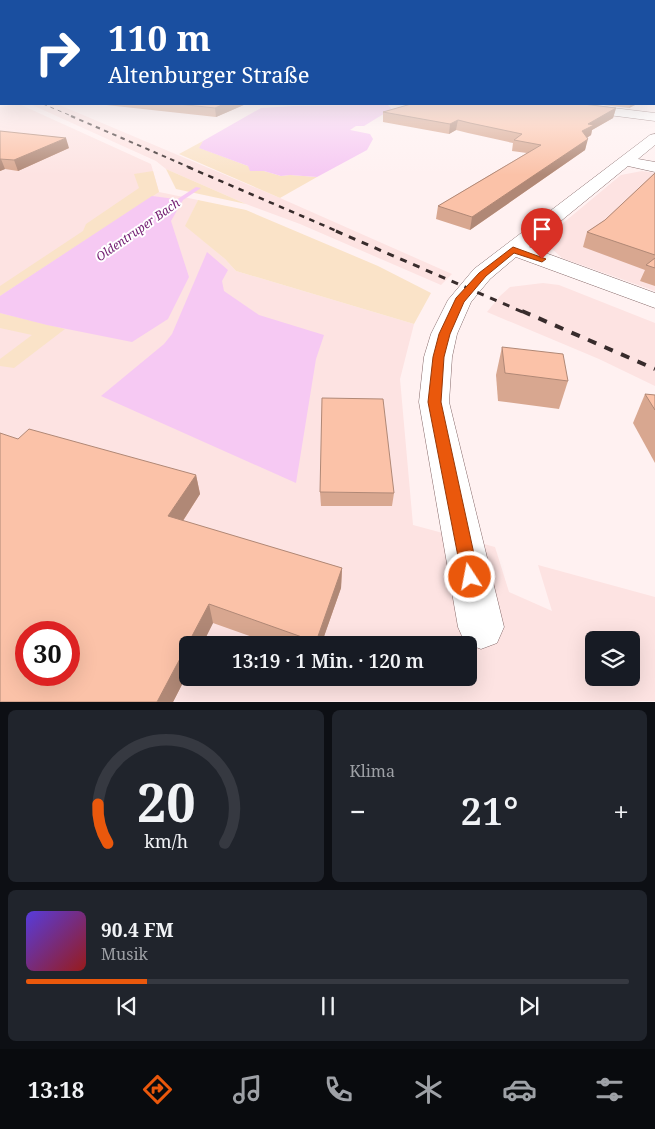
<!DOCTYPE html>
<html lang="de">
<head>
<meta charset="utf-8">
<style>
	body { margin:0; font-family:"Noto Serif",serif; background:#20242c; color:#f1f3f6; height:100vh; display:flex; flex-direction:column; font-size:19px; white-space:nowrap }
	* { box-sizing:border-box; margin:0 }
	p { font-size:16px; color:#9ea1a6 }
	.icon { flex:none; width:28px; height:28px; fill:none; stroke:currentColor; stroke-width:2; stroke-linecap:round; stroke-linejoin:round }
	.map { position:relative; height:702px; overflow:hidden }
	.sheet { display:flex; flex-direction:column; gap:8px; padding:8px; background:#0d0f14; flex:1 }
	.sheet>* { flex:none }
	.banner { position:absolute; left:0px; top:0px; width:655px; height:105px; box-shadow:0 5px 20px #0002; background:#1a4fa0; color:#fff; overflow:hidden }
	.fabs { position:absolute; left:585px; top:631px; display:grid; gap:10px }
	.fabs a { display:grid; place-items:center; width:55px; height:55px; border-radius:8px; background:#171b24; box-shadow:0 5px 20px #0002; font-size:25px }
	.speed { position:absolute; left:15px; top:621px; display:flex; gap:10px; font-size:25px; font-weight:700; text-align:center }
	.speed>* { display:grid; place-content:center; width:65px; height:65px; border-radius:50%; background:#171b24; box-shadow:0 5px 20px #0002; line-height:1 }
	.speed .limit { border:8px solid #d22; background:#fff; color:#111 }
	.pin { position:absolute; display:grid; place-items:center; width:42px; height:42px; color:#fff; margin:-51px -21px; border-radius:50% 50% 50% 0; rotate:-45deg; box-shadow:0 0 5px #0007 }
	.pin .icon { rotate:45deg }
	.me { position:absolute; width:55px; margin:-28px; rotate:349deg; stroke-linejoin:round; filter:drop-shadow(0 0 4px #0008) }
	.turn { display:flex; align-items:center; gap:18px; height:105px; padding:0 25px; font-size:22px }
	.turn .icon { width:65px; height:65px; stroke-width:2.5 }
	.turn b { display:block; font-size:35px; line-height:42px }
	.big { font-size:38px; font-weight:600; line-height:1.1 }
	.sheet .card { flex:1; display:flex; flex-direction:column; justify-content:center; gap:8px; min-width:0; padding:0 18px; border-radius:8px; background:#20242c }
	.sheet .dial { align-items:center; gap:0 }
	.dial svg { height:130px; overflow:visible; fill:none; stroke:#363941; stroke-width:7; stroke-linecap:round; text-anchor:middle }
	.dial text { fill:#f1f3f6; stroke:none }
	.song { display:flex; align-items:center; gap:15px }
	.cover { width:60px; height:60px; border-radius:8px; background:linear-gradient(135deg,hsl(250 70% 55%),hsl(0 70% 35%)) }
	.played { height:5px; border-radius:2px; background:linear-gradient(90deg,#ea580c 20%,#363941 20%) }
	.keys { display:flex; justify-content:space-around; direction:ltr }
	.heat { display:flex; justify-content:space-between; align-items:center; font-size:28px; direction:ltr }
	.sheet .tiles { flex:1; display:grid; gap:8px; grid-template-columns:1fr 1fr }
	.card:last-child { grid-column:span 2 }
	.trip { position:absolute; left:179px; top:636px; width:298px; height:50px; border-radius:8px; background:#171b24; box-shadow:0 5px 20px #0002; font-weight:600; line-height:50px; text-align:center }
	.dock { display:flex; height:80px; justify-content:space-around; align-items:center; background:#090b0e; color:#9ea1a6 }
	.dock .icon { width:35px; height:35px }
	.dock .current { color:#ea580c }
	.dock b { font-size:22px; color:#f1f3f6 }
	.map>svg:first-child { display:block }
	.built { fill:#fde3e2; fill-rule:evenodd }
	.green { fill:#fae3c8 }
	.water { fill:#f6c9f3 }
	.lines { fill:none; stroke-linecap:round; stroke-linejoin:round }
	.stream { fill:#f6c9f3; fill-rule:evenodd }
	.minor-casing { stroke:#866969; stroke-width:1 }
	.minor { fill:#fff; fill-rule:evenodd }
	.rail-far4 { stroke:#382c2c; stroke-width:1; stroke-dasharray:4 4; stroke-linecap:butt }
	.rail-far3 { stroke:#382c2c; stroke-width:2; stroke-dasharray:4.5 4.5; stroke-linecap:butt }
	.rail-far2 { stroke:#382c2c; stroke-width:2.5; stroke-dasharray:5.5 5.5; stroke-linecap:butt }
	.rail-far1 { stroke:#382c2c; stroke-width:3; stroke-dasharray:7 7; stroke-linecap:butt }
	.rail { stroke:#382c2c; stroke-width:4; stroke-dasharray:9 9; stroke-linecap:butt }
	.wall { fill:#d8a790 }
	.shaded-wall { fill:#b08876 }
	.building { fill:#fbc2a8; stroke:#b08876; fill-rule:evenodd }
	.route { fill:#ea580c; stroke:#983908 }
	.labels { text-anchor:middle; stroke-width:4; stroke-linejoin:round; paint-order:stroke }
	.far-water-label { font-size:12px; font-style:italic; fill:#711b70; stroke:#fff }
</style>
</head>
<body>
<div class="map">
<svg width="655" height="702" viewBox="0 0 655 702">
	<rect width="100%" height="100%" fill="#fff1f1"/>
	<g class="built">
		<path d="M19,104L151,164L159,192L198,200L186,226L225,259L236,271L414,324L400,379L413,525L495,547L509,592L552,611L538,565L655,597V701L0,702V107ZM26,632H69V675H26ZM594,640H631V678H594ZM188,645H468V678H188Z"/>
		<polygon points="30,104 57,104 280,198 452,274 441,285 300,224 246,204 166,169 156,161"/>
		<polygon points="642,171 655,173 655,291 562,258 550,247 550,234 621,175"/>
		<polygon points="543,283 559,285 655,323 655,386 599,359 487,312 500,296 510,287"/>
	</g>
	<g class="green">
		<polygon points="203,141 200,148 248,166 252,171 264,171 281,176 290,175 317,177 280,198 179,154"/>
		<polygon points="166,169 246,204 176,189"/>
		<polygon points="153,171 159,192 0,296 0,286 83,231 86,224 139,188 134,174"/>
		<polygon points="198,200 246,210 378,266 431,293 414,324 236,271 225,259 185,226"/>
		<polygon points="0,313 65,329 14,368 0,366 0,359 32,335 0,328"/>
	</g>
	<g class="water">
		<polygon points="366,104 387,104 391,108 390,110 364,126 356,126 350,130 370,134 373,139 367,150 317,177 290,175 281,176 264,171 250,171 248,166 199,148 203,141 261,108 293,106 366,105"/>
		<polygon points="152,196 183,200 171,221 189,277 168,319 132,342 47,325 0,313 0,296"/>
		<polygon points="207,252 228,270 222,281 224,291 259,315 324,335 316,359 296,483 101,396 164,344 172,334"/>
	</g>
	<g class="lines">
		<polygon class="stream" points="196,187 201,188 171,208 167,208 167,206"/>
		<defs>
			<g id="minor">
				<polygon points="548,104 580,104 655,113 655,121 554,108"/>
				<polygon points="655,134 655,145 638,159 655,162 655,172 628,166 529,247 655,293 655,308 516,257 490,279 471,302 457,334 452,357 449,402 504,627 497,643 481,649 465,643 458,627 419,402 424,357 431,334 448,300 474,269 650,135"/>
			</g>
		</defs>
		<use href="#minor" class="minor-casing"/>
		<use href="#minor" class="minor"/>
		<polyline class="rail-far4" points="43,104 74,117"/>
		<polyline class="rail-far3" points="71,116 191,168"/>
		<polyline class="rail-far2" points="188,167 339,232"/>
		<polyline class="rail-far1" points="336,231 525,313"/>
		<polyline class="rail" points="522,311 655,369"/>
	</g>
	<g class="wall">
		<polygon points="97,104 246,104 216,117"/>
		<polygon points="394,104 583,104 616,108 613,118 592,130 591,135 587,138 585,150 470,230 436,219 438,206 527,153 512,151 513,143 468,133 456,130 449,134 383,122 383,112 408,105"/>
		<polygon points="594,104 637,104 629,108"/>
		<polygon points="0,131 69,148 18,171 5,169 0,171"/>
		<polygon points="655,173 655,286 640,281 645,270 583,247 587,232 605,220"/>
		<polygon points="502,347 568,381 559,409 498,401 496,375"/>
		<polygon points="645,394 655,395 655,463 633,423"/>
		<polygon points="18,439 196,475 200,494 183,521 342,568 341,588 321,645 275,645 213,623 173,702 0,702"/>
		<polygon points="320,492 394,493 392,506 321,506"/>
	</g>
	<g class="shaded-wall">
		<polygon points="224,104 246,104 216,117 215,108"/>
		<polygon points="631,104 637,104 629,108"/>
		<polygon points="616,108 613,118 592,130 591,135 580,142 582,131 588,124"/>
		<polygon points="458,120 456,130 449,134 450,124"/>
		<polygon points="66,138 69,148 18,171 14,160"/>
		<polygon points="588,139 585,150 470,230 472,217"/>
		<polygon points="0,159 1,159 5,169 0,171"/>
		<polygon points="196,475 200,494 173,536 168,516"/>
		<polygon points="342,568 341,588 321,645 316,645 316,642"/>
		<polygon points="209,604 213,623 202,645 188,645 188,673 173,702 157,702"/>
	</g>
	<g class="building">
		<polygon points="654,76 655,76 655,85 654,87"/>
		<polygon points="178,104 224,104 215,108"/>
		<polygon points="411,104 583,104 616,108 588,124 594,125 582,131 588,139 472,217 438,206 541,145 514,140 522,134 470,123 458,120 450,124 383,112"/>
		<polygon points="0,131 66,138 14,160 0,159"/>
		<polygon points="655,173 655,255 587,232 605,220"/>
		<polygon points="655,258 655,268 646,265"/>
		<polygon points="502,347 563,354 568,381 505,373"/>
		<polygon points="645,394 655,395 655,410"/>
		<polygon points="322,398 383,399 394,493 320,492"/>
		<path d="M29,429L196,475L168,516L342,568L316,642L209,604L157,702H0V433L18,439ZM26,632H69V675H26Z"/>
	</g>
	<linearGradient id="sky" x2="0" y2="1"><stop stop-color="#adbcec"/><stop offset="0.43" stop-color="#fff9f9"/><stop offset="1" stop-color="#fff9f9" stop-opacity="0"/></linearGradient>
	<rect width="655" height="175" fill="url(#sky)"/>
	<polygon class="route" points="513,247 546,259 542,262 514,253 486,276 464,302 450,334 444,357 441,402 479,577 476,583 470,585 464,583 462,577 428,402 433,357 439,334 456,298 479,273"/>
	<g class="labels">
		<g class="far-water-label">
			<text transform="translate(138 230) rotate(-35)" y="4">Oldentruper Bach</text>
		</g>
	</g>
</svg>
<div class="fabs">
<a><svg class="icon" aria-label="layers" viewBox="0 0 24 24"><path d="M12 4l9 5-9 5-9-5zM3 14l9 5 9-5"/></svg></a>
</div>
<div class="speed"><div class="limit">30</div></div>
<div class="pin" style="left:542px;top:259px;background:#d93025"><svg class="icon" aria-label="arrive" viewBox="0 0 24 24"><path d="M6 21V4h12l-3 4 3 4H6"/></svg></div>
<svg class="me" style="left:470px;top:577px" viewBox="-20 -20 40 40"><circle r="17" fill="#ea580c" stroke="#fff" stroke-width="3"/><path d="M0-11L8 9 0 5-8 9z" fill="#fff"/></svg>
<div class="trip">13:19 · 1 Min. · 120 m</div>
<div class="banner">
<div class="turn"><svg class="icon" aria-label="right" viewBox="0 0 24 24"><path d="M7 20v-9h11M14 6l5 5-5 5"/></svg><div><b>110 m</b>Altenburger Straße</div></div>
</div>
</div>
<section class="sheet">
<div class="tiles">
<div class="card dial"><svg viewBox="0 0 100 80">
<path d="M14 69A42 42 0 1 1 86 69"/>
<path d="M14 69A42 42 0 0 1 8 45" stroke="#ea580c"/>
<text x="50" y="56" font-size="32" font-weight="700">20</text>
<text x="50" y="72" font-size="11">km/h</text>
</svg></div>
<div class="card"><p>Klima</p>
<div class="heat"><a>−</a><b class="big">21°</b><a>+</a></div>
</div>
<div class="card">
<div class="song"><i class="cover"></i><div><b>90.4 FM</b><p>Musik</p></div></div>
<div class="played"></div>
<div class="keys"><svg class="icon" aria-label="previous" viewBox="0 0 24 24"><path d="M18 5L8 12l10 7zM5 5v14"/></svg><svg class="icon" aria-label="pause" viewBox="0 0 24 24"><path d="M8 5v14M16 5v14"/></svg><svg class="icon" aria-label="next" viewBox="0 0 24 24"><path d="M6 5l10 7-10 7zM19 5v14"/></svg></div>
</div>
</div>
</section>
<nav class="dock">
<b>13:18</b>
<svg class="icon current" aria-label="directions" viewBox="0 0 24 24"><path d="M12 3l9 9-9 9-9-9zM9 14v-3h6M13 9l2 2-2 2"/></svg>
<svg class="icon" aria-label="music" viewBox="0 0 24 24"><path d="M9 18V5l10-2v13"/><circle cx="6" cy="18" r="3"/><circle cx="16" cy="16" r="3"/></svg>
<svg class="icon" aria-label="phone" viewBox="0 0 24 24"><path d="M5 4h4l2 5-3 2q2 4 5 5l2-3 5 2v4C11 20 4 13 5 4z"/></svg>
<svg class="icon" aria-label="climate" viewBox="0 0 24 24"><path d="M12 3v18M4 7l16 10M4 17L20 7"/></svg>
<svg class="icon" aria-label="car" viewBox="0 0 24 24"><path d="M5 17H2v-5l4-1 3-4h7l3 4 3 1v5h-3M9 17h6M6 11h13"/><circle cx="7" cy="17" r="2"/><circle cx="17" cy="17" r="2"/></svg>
<svg class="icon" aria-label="filters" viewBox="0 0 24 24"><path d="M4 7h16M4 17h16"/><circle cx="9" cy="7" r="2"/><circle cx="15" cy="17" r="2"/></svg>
</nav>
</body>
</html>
